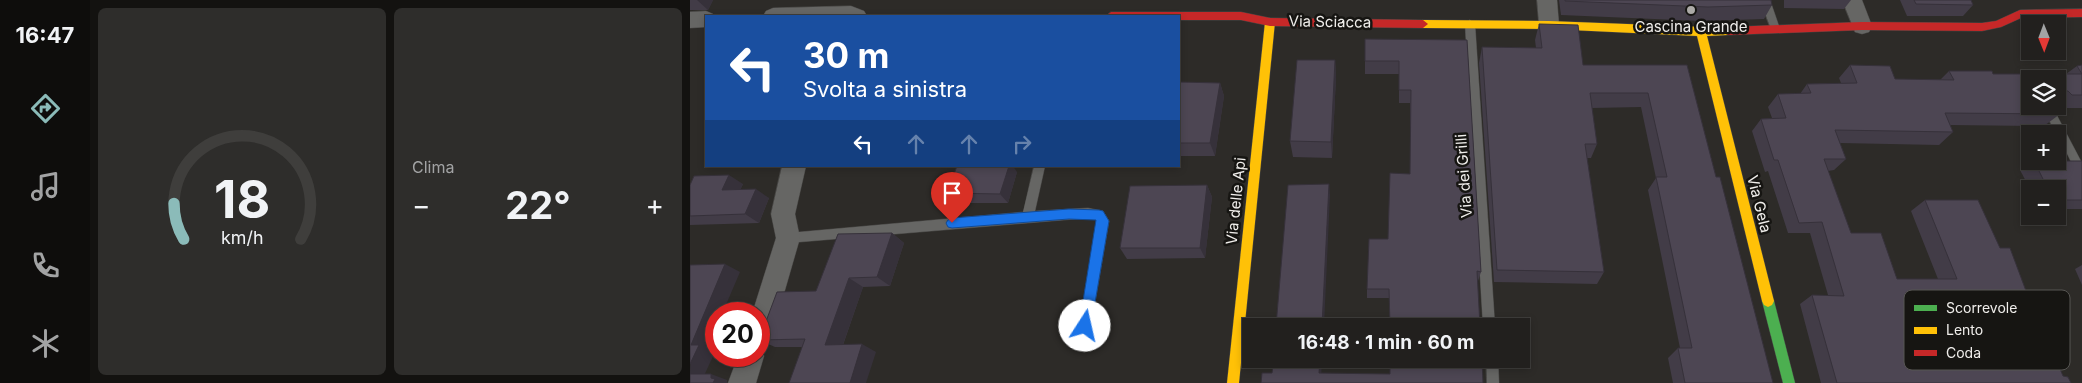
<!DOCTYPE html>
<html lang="it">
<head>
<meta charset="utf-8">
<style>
	body { margin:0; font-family:Inter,sans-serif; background:#2e2d2b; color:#f1f3f6; height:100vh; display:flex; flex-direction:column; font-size:19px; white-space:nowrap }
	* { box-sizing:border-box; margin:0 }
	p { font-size:16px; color:#a2a3a4 }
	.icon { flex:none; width:28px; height:28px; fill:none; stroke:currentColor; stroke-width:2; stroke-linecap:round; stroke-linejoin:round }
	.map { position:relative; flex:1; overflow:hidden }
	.sheet { display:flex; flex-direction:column; gap:8px; padding:8px; background:#131210; width:600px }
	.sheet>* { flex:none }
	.hud { position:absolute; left:15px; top:15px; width:475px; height:152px; border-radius:0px; box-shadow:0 2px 8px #0003,0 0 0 1px #3f3e3c; background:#1a4fa0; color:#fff; overflow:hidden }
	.needle { width:32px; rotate:179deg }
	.tools { position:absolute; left:1331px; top:15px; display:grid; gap:10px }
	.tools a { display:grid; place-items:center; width:45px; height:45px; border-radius:0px; background:#22201e; box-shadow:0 2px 8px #0003,0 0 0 1px #3f3e3c; font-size:25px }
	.speed { position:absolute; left:15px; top:302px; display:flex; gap:10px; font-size:25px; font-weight:700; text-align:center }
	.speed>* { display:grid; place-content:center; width:65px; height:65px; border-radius:50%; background:#22201e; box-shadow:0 2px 8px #0003,0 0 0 1px #3f3e3c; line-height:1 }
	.speed .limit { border:8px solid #d22; background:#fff; color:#111 }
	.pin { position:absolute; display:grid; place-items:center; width:42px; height:42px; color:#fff; margin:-51px -21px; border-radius:50% 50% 50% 0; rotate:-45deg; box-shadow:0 0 5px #0007 }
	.pin .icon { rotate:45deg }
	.me { position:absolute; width:55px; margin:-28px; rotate:10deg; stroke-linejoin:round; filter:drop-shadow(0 0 4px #0008) }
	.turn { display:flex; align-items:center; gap:18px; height:105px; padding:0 15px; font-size:22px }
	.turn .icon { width:65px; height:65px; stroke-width:2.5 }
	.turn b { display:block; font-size:35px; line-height:42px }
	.lanes { display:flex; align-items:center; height:48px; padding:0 15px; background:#0003; justify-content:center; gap:25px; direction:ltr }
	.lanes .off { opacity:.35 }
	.big { font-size:38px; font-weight:700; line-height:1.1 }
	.sheet .widget { flex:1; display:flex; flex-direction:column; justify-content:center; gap:8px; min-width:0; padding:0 18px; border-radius:8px; background:#2e2d2b }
	.sheet .dial { align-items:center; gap:0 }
	.dial svg { height:130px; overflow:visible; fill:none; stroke:#3f3e3c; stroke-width:7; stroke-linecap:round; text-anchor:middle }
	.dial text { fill:#f1f3f6; stroke:none }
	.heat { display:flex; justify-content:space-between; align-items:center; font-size:28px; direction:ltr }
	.sheet .tiles { flex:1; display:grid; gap:8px; grid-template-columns:repeat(2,1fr) }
	.trip { position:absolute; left:552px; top:318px; width:288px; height:50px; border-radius:0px; background:#22201e; box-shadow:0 2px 8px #0003,0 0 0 1px #3f3e3c; font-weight:700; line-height:50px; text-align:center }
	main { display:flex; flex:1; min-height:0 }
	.menu { display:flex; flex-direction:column; width:90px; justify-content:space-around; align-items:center; background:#0e0d0c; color:#a2a3a4 }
	.menu .icon { width:35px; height:35px }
	.menu .on { color:#8bbbb9 }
	.menu b { font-size:22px; color:#f1f3f6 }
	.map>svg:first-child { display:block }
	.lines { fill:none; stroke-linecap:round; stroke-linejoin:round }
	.lane-casing { stroke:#474644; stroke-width:1 }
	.street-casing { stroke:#474644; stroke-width:1 }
	.fast-casing { stroke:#474644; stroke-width:1 }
	.slow-casing { stroke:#474644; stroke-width:1 }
	.jam-casing { stroke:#474644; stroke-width:1 }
	.lane { fill:#666664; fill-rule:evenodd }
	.street { fill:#666664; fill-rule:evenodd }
	.fast { fill:#4caf50; fill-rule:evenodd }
	.slow { fill:#ffc107; fill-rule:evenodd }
	.jam { fill:#c62828; fill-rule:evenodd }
	.wall { fill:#423c47; fill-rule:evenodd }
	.shaded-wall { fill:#36313a }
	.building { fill:#4d4653; stroke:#36313a }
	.route { fill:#1a73e8; stroke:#114b97 }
	.poi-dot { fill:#acaaa7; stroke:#161512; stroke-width:2 }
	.labels { text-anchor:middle; stroke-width:5; stroke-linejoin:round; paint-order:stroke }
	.street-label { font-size:15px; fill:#f0eeeb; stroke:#161512 }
	.poi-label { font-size:15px; fill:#f0eeeb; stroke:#161512 }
	.key { fill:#161512; stroke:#575653; stroke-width:1 }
	.key-label { font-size:14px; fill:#f0eeeb }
</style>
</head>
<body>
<main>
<nav class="menu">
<b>16:47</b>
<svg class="icon on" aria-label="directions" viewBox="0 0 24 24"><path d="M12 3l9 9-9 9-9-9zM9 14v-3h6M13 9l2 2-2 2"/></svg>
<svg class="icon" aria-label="music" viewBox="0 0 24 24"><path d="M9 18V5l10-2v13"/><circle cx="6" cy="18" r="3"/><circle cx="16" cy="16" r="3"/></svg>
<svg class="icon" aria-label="phone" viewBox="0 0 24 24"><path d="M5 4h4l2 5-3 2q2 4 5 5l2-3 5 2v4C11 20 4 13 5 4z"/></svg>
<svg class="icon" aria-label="climate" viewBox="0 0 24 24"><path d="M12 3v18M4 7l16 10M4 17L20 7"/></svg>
</nav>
<section class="sheet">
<div class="tiles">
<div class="widget dial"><svg viewBox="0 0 100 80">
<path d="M14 69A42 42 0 1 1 86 69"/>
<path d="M14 69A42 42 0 0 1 8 47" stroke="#8bbbb9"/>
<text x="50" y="56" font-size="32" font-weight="700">18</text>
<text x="50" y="72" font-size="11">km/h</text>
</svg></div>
<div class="widget"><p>Clima</p>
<div class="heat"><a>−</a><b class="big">22°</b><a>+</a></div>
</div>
</div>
</section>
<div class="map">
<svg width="1392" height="383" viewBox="0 0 1392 383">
	<rect width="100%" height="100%" fill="#2d2b28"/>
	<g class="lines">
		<defs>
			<g id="lane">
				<polygon points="1070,0 1080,0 1090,29 1088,32 1082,32"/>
				<polygon points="780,20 785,24 805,326 793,326 775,24"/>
				<polygon points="1352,106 1362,106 1392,163 1392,179 1388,177 1368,134 1366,134"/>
				<polygon points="344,166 355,166 345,211 398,208 413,211 419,221 398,343 396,347 392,349 388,347 386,343 407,222 406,219 398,218 98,243 94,242 92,238 94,234 98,233 333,212"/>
				<polygon points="796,359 808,359 809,383 797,383"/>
			</g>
			<g id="street">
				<polygon points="847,0 867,0 869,25 866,31 859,33 852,31 849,25"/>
				<polygon points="1152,0 1172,0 1182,26 1179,32 1172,34 1165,32"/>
				<polygon points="161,6 174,11 177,16 73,16 76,11 83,8"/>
				<polygon points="16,11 23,14 25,16 16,16 16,27 0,28 0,12"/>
				<polygon points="92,166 116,166 105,214 110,238 82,335 78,344 71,347 74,356 66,383 38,383 48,356 69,356 69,314 62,314 86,238 81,214"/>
			</g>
			<polygon id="fast" points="1078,295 1082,297 1084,301 1105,383 1093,383 1072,301 1074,297"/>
			<g id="slow">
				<polygon points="580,18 585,22 549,383 537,383 575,22"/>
				<polygon points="733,20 859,21 1041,28 1043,31 1038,35 1017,36 1084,301 1082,305 1078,307 1074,305 1072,301 1007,36 859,29 733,28 728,24"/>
			</g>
			<g id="jam">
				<polygon points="1392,9 1392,17 1331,18 1311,27 1292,31 1172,30 1038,35 1033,31 1038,27 1172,22 1292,23 1306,21 1330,10"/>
				<polygon points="421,12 551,12 580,18 733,20 738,24 733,28 580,26 551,20 489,20 489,16 416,16"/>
			</g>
		</defs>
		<use href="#lane" class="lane-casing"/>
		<use href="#street" class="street-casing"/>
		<use href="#fast" class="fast-casing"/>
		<use href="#slow" class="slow-casing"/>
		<use href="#jam" class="jam-casing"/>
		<use href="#lane" class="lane"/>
		<use href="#street" class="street"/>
		<use href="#fast" class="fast"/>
		<use href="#slow" class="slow"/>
		<use href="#jam" class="jam"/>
	</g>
	<g class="wall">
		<polygon points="0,0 23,0 18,10 0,10"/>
		<polygon points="869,0 1081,0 1082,5 1074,19 1011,21 871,15"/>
		<polygon points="1094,0 1161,0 1154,9 1094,8"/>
		<polygon points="1210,0 1281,0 1283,5 1273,16 1217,16"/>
		<polygon points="849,24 893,65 997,65 1026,177 1083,383 983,383 978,358 988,348 990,348 958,190 966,178 951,107 902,108 907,144 901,158 897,158 914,272 907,284 804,282 789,63 792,47 846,48 845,40"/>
		<polygon points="777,40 791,272 788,281 699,298 677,298 677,289 698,239 720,174 720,103 709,103 709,74 675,74 675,61"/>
		<polygon points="645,60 646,77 642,158 603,157 600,141"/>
		<path d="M1160,65L1205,79L1250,80L1259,71L1303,74H1376L1387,66L1392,65V108H1367L1370,114L1354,126L1260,125L1263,132L1249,145L1150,143L1156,159L1144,170L1138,171L1161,233L1207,279H1248L1221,211L1235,200L1310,248L1342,307L1373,376L1381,383H1131L1110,304L1122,295H1138L1120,233H1098L1078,171L1075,172L1062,131L1071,119L1082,118L1078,107L1088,94H1110L1117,84L1151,83L1149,78ZM1368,79V106H1340Z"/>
		<polygon points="489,82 530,83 534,96 525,156 489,156"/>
		<polygon points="1343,161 1392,161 1392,209 1368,209 1368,189 1340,189 1330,170"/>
		<polygon points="327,172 318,203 266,203 257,193"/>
		<polygon points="53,184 50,190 79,198 69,223 0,225 0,185"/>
		<polygon points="517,185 522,197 515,258 437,259 430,248"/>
		<polygon points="202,233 214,243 200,286 173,287 153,345 186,352 112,347 85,347 69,340"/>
		<polygon points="1392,265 1392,285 1385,269"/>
	</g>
	<g class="shaded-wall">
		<polygon points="7,0 23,0 18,10"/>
		<polygon points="645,60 646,77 642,158 641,142"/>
		<polygon points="530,83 534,96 525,156 520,143"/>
		<polygon points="319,166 323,166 327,172 318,203 310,194"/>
		<polygon points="39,175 53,184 46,199 32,190"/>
		<polygon points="639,184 640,195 634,326 632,326"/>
		<polygon points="517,185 522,197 515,258 510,248"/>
		<polygon points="66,189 79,198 69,223 55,214"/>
		<polygon points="202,233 214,243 200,286 187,277"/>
		<polygon points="35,264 50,272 32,314 26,314 26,329 18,349 25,352 12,380 0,375 1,345"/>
		<polygon points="159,278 173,287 150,353 135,345"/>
		<polygon points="172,344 186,352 176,383 160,383"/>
		<polygon points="630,359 632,359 631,381 629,373"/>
		<polygon points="21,374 37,380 37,383 23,383 21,378"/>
	</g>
	<g class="building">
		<polygon points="875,0 1081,0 1082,5 1018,7 875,1"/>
		<polygon points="1224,0 1281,0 1283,5 1226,4"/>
		<polygon points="849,24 888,25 893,65 997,65 1026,177 1030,177 1083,383 995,383 988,348 1002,348 966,177 977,177 958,93 900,93 907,144 895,144 914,272 807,270 792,47 852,48"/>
		<polygon points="675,39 777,40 791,272 787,271 790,326 700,326 699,289 677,289 679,239 698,239 700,173 720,174 721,90 709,90 709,61 675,61"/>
		<polygon points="607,60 645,60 641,142 600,141"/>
		<polygon points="1160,65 1200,66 1205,79 1264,80 1259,71 1302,71 1303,74 1392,74 1387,66 1392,65 1392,95 1382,95 1378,91 1368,91 1368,93 1368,79 1340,79 1340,106 1366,106 1370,114 1255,113 1263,132 1145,130 1156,159 1134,159 1161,233 1191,233 1207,279 1267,279 1235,200 1288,200 1310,248 1320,248 1342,307 1344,307 1373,376 1378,377 1381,383 1147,383 1122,295 1154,296 1132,222 1109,223 1088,160 1084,160 1071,119 1096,118 1088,94 1121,93 1117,84 1167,83"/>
		<polygon points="489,82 530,83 520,143 489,143"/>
		<polygon points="1344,161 1392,161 1392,200 1368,200 1368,189 1358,189"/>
		<polygon points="267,166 319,166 310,194 257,193"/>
		<polygon points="39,175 32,190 66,189 55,214 0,216 0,185 4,176"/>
		<polygon points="639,184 632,326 586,326 598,185"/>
		<polygon points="517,185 510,248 430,248 440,186"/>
		<polygon points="202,233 187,277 159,278 135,345 172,344 160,383 99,383 115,339 69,340 87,292 126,291 148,234"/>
		<polygon points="35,264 1,345 9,345 0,364 0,265"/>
		<polygon points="584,359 630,359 629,373 700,374 700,359 792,359 793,383 571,383 572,373 582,373"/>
		<polygon points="0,374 21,374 21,378 25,379 23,383 0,383"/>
	</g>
	<polygon class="route" points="379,209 409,210 413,211 419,221 401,326 399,330 395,332 390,330 389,326 406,220 379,219 262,228 258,227 256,223 258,220 262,218"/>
	<circle class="poi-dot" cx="1001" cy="10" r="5"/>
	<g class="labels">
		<g class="street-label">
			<text transform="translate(640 22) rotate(1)" y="5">Via Sciacca</text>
			<text transform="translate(774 176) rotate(-94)" y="5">Via dei Grilli</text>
			<text transform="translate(546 201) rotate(-84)" y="5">Via delle Api</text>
			<text transform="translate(1069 204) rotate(76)" y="5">Via Gela</text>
		</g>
		<g class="poi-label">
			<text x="1001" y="32">Cascina Grande</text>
		</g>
	</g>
	<rect x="1214" y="290" width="166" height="80" rx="8" class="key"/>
	<rect x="1224" y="305" width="23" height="6" fill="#4caf50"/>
	<rect x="1224" y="327" width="23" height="7" fill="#ffc107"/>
	<rect x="1224" y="350" width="23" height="6" fill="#c62828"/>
	<g class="key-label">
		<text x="1256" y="313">Scorrevole</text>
		<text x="1256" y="335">Lento</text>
		<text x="1256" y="358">Coda</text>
	</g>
</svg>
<div class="tools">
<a><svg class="needle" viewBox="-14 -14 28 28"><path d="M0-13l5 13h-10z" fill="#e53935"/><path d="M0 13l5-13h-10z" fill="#a2a3a4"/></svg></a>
<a><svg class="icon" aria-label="layers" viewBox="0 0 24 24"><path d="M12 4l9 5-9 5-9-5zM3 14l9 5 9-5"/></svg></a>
<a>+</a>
<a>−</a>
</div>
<div class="speed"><div class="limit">20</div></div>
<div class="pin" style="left:262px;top:223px;background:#d93025"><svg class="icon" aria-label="arrive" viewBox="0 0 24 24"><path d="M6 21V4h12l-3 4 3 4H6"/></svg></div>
<svg class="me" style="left:395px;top:326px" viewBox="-20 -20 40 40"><circle r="19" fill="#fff"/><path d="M0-13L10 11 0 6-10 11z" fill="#1a73e8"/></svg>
<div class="trip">16:48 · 1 min · 60 m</div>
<div class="hud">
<div class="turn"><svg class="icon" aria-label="left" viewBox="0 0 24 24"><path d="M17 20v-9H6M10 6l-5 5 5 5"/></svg><div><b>30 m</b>Svolta a sinistra</div></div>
<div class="lanes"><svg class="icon" aria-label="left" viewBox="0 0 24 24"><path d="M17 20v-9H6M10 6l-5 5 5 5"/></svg><svg class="icon off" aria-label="ahead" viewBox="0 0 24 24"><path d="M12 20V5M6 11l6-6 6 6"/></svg><svg class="icon off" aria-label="ahead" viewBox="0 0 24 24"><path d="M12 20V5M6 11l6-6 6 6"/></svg><svg class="icon off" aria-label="right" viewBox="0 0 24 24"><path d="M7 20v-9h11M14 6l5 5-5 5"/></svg></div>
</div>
</div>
</main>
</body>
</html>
